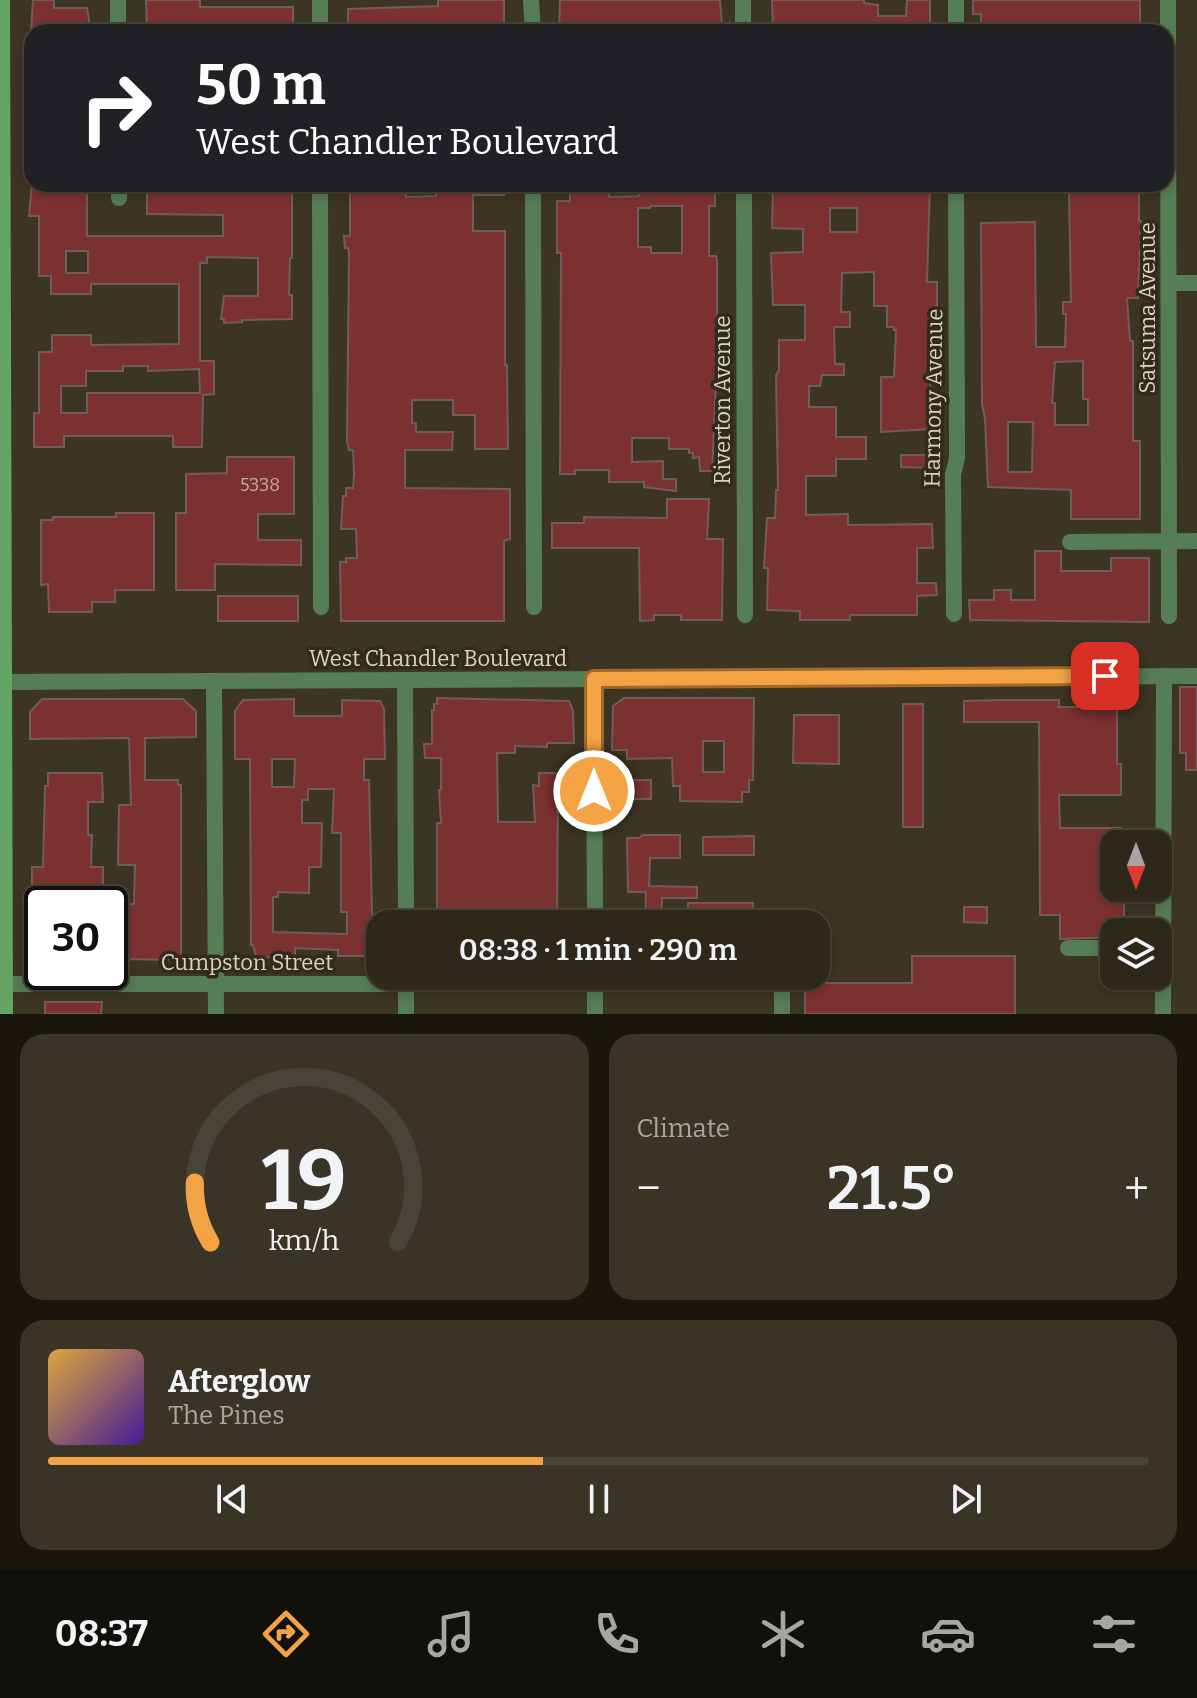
<!DOCTYPE html>
<html lang="en">
<head>
<meta charset="utf-8">
<style>
	body { margin:0; font-family:Bitter,serif; background:#3a3427; color:#f1f3f6; height:100vh; display:flex; flex-direction:column; font-size:30px; white-space:nowrap }
	* { box-sizing:border-box; margin:0 }
	p { font-size:26px; color:#a7a6a2 }
	.icon { flex:none; width:44px; height:44px; fill:none; stroke:currentColor; stroke-width:2; stroke-linecap:round; stroke-linejoin:round }
	.map { position:relative; height:1014px; overflow:hidden }
	.panel { display:flex; flex-direction:column; gap:20px; padding:20px; background:#19160e; flex:1 }
	.panel>* { flex:none }
	.hud { position:absolute; left:24px; top:24px; width:1150px; height:168px; border-radius:24px; box-shadow:0 4px 12px #0003,0 0 0 2px #494439; background:#202124; color:#fff; overflow:hidden }
	.needle { width:52px; rotate:180deg }
	.buttons { position:absolute; left:1100px; top:830px; display:grid; gap:16px }
	.buttons a { display:grid; place-items:center; width:72px; height:72px; border-radius:16px; background:#2e281a; box-shadow:0 4px 12px #0003,0 0 0 2px #494439; font-size:40px }
	.speed { position:absolute; left:24px; top:886px; display:flex; gap:16px; font-size:40px; font-weight:700; text-align:center }
	.speed>* { display:grid; place-content:center; width:104px; height:104px; border-radius:50%; background:#2e281a; box-shadow:0 4px 12px #0003,0 0 0 2px #494439; line-height:1 }
	.speed .limit { border:4px solid #111; border-radius:12px; background:#fff; color:#111 }
	.pin { position:absolute; display:grid; place-items:center; width:68px; height:68px; color:#fff; margin:-34px; border-radius:16px; box-shadow:0 4px 12px #0006 }
	.me { position:absolute; width:88px; margin:-44px; rotate:0deg; stroke-linejoin:round; filter:drop-shadow(0 0 6px #0008) }
	.turn { display:flex; align-items:center; gap:28px; height:168px; padding:0 40px; font-size:36px }
	.turn .icon { width:104px; height:104px; stroke-width:2.5 }
	.turn b { display:block; font-size:56px; line-height:68px }
	.big { font-size:60px; font-weight:600; line-height:1.1 }
	.panel .tile { flex:1; display:flex; flex-direction:column; justify-content:center; gap:12px; min-width:0; padding:0 28px; border-radius:24px; background:#3a3427 }
	.panel .dial { align-items:center; gap:0 }
	.dial svg { height:208px; overflow:visible; fill:none; stroke:#494439; stroke-width:7; stroke-linecap:round; text-anchor:middle }
	.dial text { fill:#f1f3f6; stroke:none }
	.song { display:flex; align-items:center; gap:24px }
	.cover { width:96px; height:96px; border-radius:12px; background:linear-gradient(135deg,hsl(40 70% 55%),hsl(260 70% 35%)) }
	.played { height:8px; border-radius:4px; background:linear-gradient(90deg,#f4a344 45%,#494439 45%) }
	.keys { display:flex; justify-content:space-around; direction:ltr }
	.heat { display:flex; justify-content:space-between; align-items:center; font-size:44px; direction:ltr }
	.panel .tiles { flex:1; display:grid; gap:20px; grid-template-columns:1fr 1fr }
	.tile:last-child { grid-column:span 2 }
	.trip { position:absolute; left:366px; top:910px; width:464px; height:80px; border-radius:24px; background:#2e281a; box-shadow:0 4px 12px #0003,0 0 0 2px #494439; font-weight:600; line-height:80px; text-align:center }
	.menu { display:flex; height:128px; justify-content:space-around; align-items:center; background:#12100a; color:#a7a6a2 }
	.menu .icon { width:56px; height:56px }
	.menu .selected { color:#f4a344 }
	.menu b { font-size:36px; color:#f1f3f6 }
	.map>svg:first-child { display:block }
	.building { fill:#7c3131; stroke:#735b59; stroke-width:2; fill-rule:evenodd }
	.lines { fill:none; stroke-linecap:round; stroke-linejoin:round }
	.minor { stroke:#557d56; stroke-width:16 }
	.secondary { stroke:#64a465; stroke-width:16 }
	.route-casing { stroke:#9f6a2c; stroke-width:20 }
	.route { stroke:#f4a344; stroke-width:14 }
	.labels { text-anchor:middle; stroke-width:7; stroke-linejoin:round; paint-order:stroke }
	.number-label { font-size:18px; fill:#c2aba3 }
	.street-label { font-size:22px; fill:#d9d4c9; stroke:#332b1a }
</style>
</head>
<body>
<div class="map">
<svg width="1197" height="1014" viewBox="0 0 1197 1014">
	<rect width="100%" height="100%" fill="#3d3523"/>
	<g class="building">
		<polygon points="33,0 54,0 54,8 87,8 91,32 31,32"/>
		<polygon points="146,0 200,0 200,7 293,7 293,20 291,29 251,29 251,32 221,32 221,28 147,28"/>
		<polygon points="438,0 504,0 504,32 438,32 438,23 416,23 416,32 348,32 348,9 438,6"/>
		<polygon points="560,0 720,0 722,26 720,32 559,31"/>
		<polygon points="772,0 864,0 864,3 878,5 878,16 906,16 907,0 930,0 930,26 925,27 925,32 773,32"/>
		<polygon points="973,0 1140,0 1140,32 989,32 989,24 981,24 981,14 973,14"/>
		<path d="M32,184H87V236H223V215L147,214V184H292V258H290L289,295H292V319L242,320V322L224,323V319H221L224,296H258V258L207,257V263H200V361H214V394L203,395L202,447H173V436H64V447H34V413H39V352H52V335H91V345L179,344V284H91V294H51V276H39V216H29ZM66,251H88V273H66ZM123,366H148V371L199,369L200,393H87V413H61V386H86V371H123Z"/>
		<polygon points="350,184 406,184 406,197 436,196 436,184 504,184 504,195 473,195 473,231 505,231 505,365 507,365 508,449 475,449 475,415 453,415 453,400 412,400 412,423 416,423 416,432 453,432 452,450 405,450 405,488 510,489 510,539 504,541 504,621 341,621 340,562 346,562 346,558 357,558 356,529 341,529 343,496 346,496 346,488 353,488 354,474 353,450 349,450 347,441 349,253 348,248 345,248 344,236 350,236"/>
		<path d="M570,184H609V197L639,196V184H715V206H709V256H716L717,260V361L712,471H700L699,457L693,458V453H689V449H669V438H632V462L663,461V479H676V491L644,487V482H609V470H575V474H560L561,253H557V201H570ZM650,206H682V253H651V247H638V208H650Z"/>
		<path d="M773,184H849V190H889L891,184H930L927,282H937V306H935V366H931L930,429L881,432V377H894L896,330H894V327H887V306H874V272L842,273L841,312H850V327H834L835,364H844V375H822L820,386H809V407H836V437H866V459H836V476H806V515L848,514V525L932,524L933,548H917V583H936L937,595L917,596V615H850V620H800V611L767,610L768,568H764L767,518H775L776,490H778L776,375L779,370V340H805V305H773L771,253L803,252V229L772,228ZM830,208H857V232H830Z"/>
		<path d="M1081,185H1139V221H1141L1138,298H1127L1130,341H1133V441H1140V519H1071V490L988,487L985,419L982,404L981,223L1035,222L1036,347H1065L1066,314H1063V302H1071L1069,188ZM1083,361V399H1088V425H1055V403H1052L1055,362ZM1008,422H1033L1032,472H1008Z"/>
		<polygon points="901,455 930,455 930,468 901,467"/>
		<polygon points="227,457 294,457 294,514 258,514 258,540 301,540 301,565 215,564 215,590 176,590 176,513 186,513 186,474 227,473"/>
		<polygon points="667,499 709,499 707,539 723,539 722,620 681,620 681,615 654,615 654,620 640,621 639,548 552,548 552,523 584,523 584,517 667,518"/>
		<polygon points="116,513 154,513 154,590 115,590 115,602 92,602 92,612 49,612 48,584 41,585 41,520 53,520 53,517 116,517"/>
		<polygon points="1035,551 1061,551 1061,571 1111,571 1111,558 1149,558 1149,622 970,620 969,600 994,600 994,590 1011,590 1011,600 1035,600"/>
		<rect x="218" y="596" width="80" height="25"/>
		<polygon points="1180,687 1197,687 1197,770 1186,770 1186,753 1180,753"/>
		<polygon points="437,698 569,701 573,711 574,743 547,743 547,747 515,746 515,753 497,753 498,822 535,822 533,785 539,786 539,773 558,773 557,924 525,924 525,917 485,917 485,924 437,924 437,823 441,823 439,790 441,790 441,758 425,758 424,744 432,744 432,710 434,710 434,704 437,704"/>
		<path d="M624,698H754L753,780H749V792H742V802L680,801V786H673L672,758L627,759V750H612L613,706ZM703,741H724V772H703Z"/>
		<polygon points="42,699 183,699 196,711 196,737 145,738 145,780 178,780 178,785 181,785 181,960 119,959 118,904 134,904 135,865 118,865 119,805 131,805 129,738 30,739 30,712"/>
		<path d="M294,699V716H342V700L380,701L384,709L385,759H364V780H369L373,956H338V950L295,948V958L256,957L253,945H251L250,759H235V711L243,700ZM272,759H295L294,787H272ZM308,789H334L332,833H341V912H347V934L273,932V897H278V892L309,893V867H321L322,823H302V800H308Z"/>
		<polygon points="1001,700 1059,700 1059,707 1117,707 1117,764 1121,764 1121,795 1059,795 1060,828 1121,828 1121,844 1114,844 1114,888 1124,888 1124,932 1114,932 1114,937 1060,939 1060,915 1040,915 1039,722 964,722 964,701"/>
		<rect x="903" y="704" width="20" height="123"/>
		<polygon points="794,715 839,715 839,764 793,763"/>
		<polygon points="48,773 102,773 103,802 88,802 88,835 92,835 91,867 103,867 103,904 46,904 46,892 32,892 32,867 43,867 45,786 48,786"/>
		<rect x="633" y="780" width="18" height="19"/>
		<polygon points="643,835 680,835 680,858 650,858 649,886 697,887 697,898 662,898 661,924 645,924 646,892 628,892 627,838 639,838"/>
		<polygon points="754,836 754,855 703,855 703,837"/>
		<rect x="688" y="903" width="65" height="21"/>
		<polygon points="964,907 987,907 987,923 964,922"/>
		<polygon points="912,956 1015,956 1015,1014 805,1014 805,983 912,983"/>
		<polygon points="45,1002 102,1002 101,1014 45,1014"/>
	</g>
	<g class="lines">
		<g class="minor">
			<polyline points="118,0 118,32"/>
			<polyline points="320,0 320,32"/>
			<polyline points="531,0 533,32"/>
			<polyline points="743,0 743,32"/>
			<polyline points="956,0 956,32"/>
			<polyline points="1168,0 1169,616"/>
			<polyline points="119,184 119,198"/>
			<polyline points="320,184 321,607"/>
			<polyline points="533,184 534,607"/>
			<polyline points="744,184 745,615"/>
			<polyline points="1169,283 1197,283"/>
			<polyline points="1070,542 1197,541"/>
			<polyline points="954,614 953,475 957,458 957,436 956,184"/>
			<polyline points="594,679 595,924"/>
			<polyline points="214,681 216,1014"/>
			<polyline points="405,681 406,924"/>
			<polyline points="0,682 1197,676"/>
			<polyline points="1068,948 1114,948"/>
			<polyline points="406,976 406,1014"/>
			<polyline points="595,976 595,1014"/>
			<polyline points="0,984 782,984 782,1014"/>
			<polyline points="1163,1014 1164,676"/>
		</g>
		<polyline class="secondary" points="2,0 5,1014"/>
	</g>
	<g class="lines">
		<defs>
			<polyline id="route" points="594,791 594,679 1105,676"/>
		</defs>
		<use href="#route" class="route-casing"/>
		<use href="#route" class="route"/>
	</g>
	<g class="labels">
		<g class="number-label">
			<text x="260" y="491">5338</text>
		</g>
		<g class="street-label">
			<text transform="translate(1147 308) rotate(-90)" y="8">Satsuma Avenue</text>
			<text transform="translate(933 398) rotate(-89)" y="8">Harmony Avenue</text>
			<text transform="translate(722 400) rotate(-90)" y="8">Riverton Avenue</text>
			<text x="438" y="666">West Chandler Boulevard</text>
			<text x="247" y="970">Cumpston Street</text>
		</g>
	</g>
</svg>
<div class="buttons">
<a><svg class="needle" viewBox="-14 -14 28 28"><path d="M0-13l5 13h-10z" fill="#e53935"/><path d="M0 13l5-13h-10z" fill="#a7a6a2"/></svg></a>
<a><svg class="icon" aria-label="layers" viewBox="0 0 24 24"><path d="M12 4l9 5-9 5-9-5zM3 14l9 5 9-5"/></svg></a>
</div>
<div class="speed"><div class="limit">30</div></div>
<div class="pin" style="left:1105px;top:676px;background:#d93025"><svg class="icon" aria-label="arrive" viewBox="0 0 24 24"><path d="M6 21V4h12l-3 4 3 4H6"/></svg></div>
<svg class="me" style="left:594px;top:791px" viewBox="-20 -20 40 40"><circle r="17" fill="#f4a344" stroke="#fff" stroke-width="3"/><path d="M0-11L8 9 0 5-8 9z" fill="#fff"/></svg>
<div class="trip">08:38 · 1 min · 290 m</div>
<div class="hud">
<div class="turn"><svg class="icon" aria-label="right" viewBox="0 0 24 24"><path d="M7 20v-9h11M14 6l5 5-5 5"/></svg><div><b>50 m</b>West Chandler Boulevard</div></div>
</div>
</div>
<section class="panel">
<div class="tiles">
<div class="tile dial"><svg viewBox="0 0 100 80">
<path d="M14 69A42 42 0 1 1 86 69"/>
<path d="M14 69A42 42 0 0 1 8 46" stroke="#f4a344"/>
<text x="50" y="56" font-size="32" font-weight="700">19</text>
<text x="50" y="72" font-size="11">km/h</text>
</svg></div>
<div class="tile"><p>Climate</p>
<div class="heat"><a>−</a><b class="big">21.5°</b><a>+</a></div>
</div>
<div class="tile">
<div class="song"><i class="cover"></i><div><b>Afterglow</b><p>The Pines</p></div></div>
<div class="played"></div>
<div class="keys"><svg class="icon" aria-label="previous" viewBox="0 0 24 24"><path d="M18 5L8 12l10 7zM5 5v14"/></svg><svg class="icon" aria-label="pause" viewBox="0 0 24 24"><path d="M8 5v14M16 5v14"/></svg><svg class="icon" aria-label="next" viewBox="0 0 24 24"><path d="M6 5l10 7-10 7zM19 5v14"/></svg></div>
</div>
</div>
</section>
<nav class="menu">
<b>08:37</b>
<svg class="icon selected" aria-label="directions" viewBox="0 0 24 24"><path d="M12 3l9 9-9 9-9-9zM9 14v-3h6M13 9l2 2-2 2"/></svg>
<svg class="icon" aria-label="music" viewBox="0 0 24 24"><path d="M9 18V5l10-2v13"/><circle cx="6" cy="18" r="3"/><circle cx="16" cy="16" r="3"/></svg>
<svg class="icon" aria-label="phone" viewBox="0 0 24 24"><path d="M5 4h4l2 5-3 2q2 4 5 5l2-3 5 2v4C11 20 4 13 5 4z"/></svg>
<svg class="icon" aria-label="climate" viewBox="0 0 24 24"><path d="M12 3v18M4 7l16 10M4 17L20 7"/></svg>
<svg class="icon" aria-label="car" viewBox="0 0 24 24"><path d="M5 17H2v-5l4-1 3-4h7l3 4 3 1v5h-3M9 17h6M6 11h13"/><circle cx="7" cy="17" r="2"/><circle cx="17" cy="17" r="2"/></svg>
<svg class="icon" aria-label="filters" viewBox="0 0 24 24"><path d="M4 7h16M4 17h16"/><circle cx="9" cy="7" r="2"/><circle cx="15" cy="17" r="2"/></svg>
</nav>
</body>
</html>
